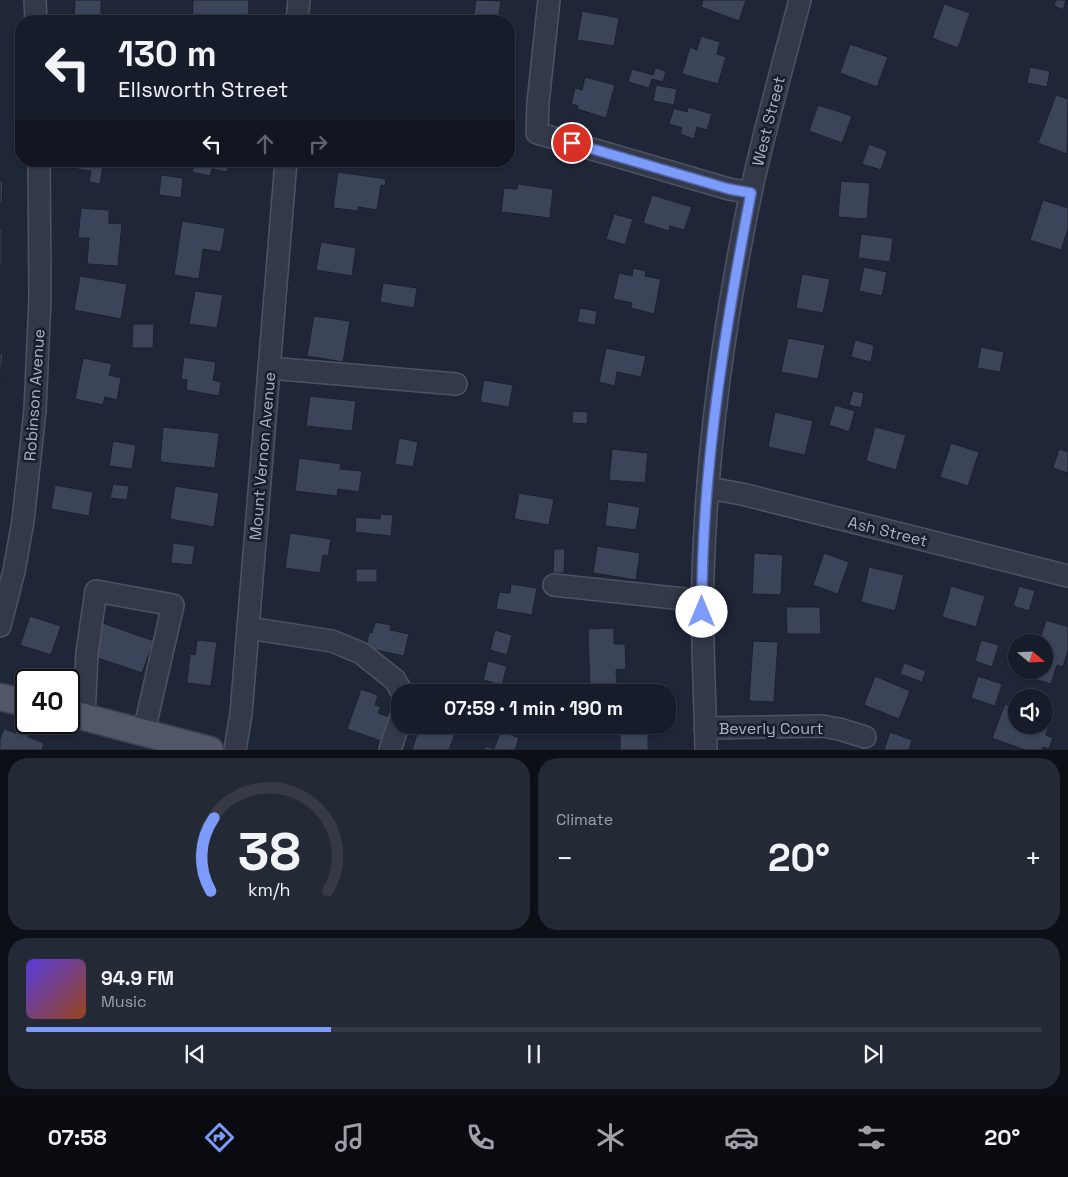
<!DOCTYPE html>
<html lang="en">
<head>
<meta charset="utf-8">
<style>
	body { margin:0; font-family:"Space Grotesk",sans-serif; background:#242936; color:#f1f3f6; height:100vh; display:flex; flex-direction:column; font-size:19px; white-space:nowrap }
	* { box-sizing:border-box; margin:0 }
	p { font-size:16px; color:#9ea1a8 }
	.icon { flex:none; width:28px; height:28px; fill:none; stroke:currentColor; stroke-width:2; stroke-linecap:round; stroke-linejoin:round }
	.map { position:relative; height:750px; overflow:hidden }
	.details { display:flex; flex-direction:column; gap:8px; padding:8px; background:#0d0f17; flex:1 }
	.details>* { flex:none }
	.banner { position:absolute; left:15px; top:15px; width:500px; height:152px; border-radius:20px; box-shadow:0 1px 4px #0004,0 0 0 1px #363a47; background:#171c2a; color:#f1f3f6; overflow:hidden }
	.needle { width:32px; rotate:109deg }
	.fabs { position:absolute; left:1008px; top:634px; display:grid; gap:10px }
	.fabs a { display:grid; place-items:center; width:45px; height:45px; border-radius:50%; background:#171c2a; box-shadow:0 1px 4px #0004,0 0 0 1px #363a47; font-size:25px }
	.speed { position:absolute; left:15px; top:669px; display:flex; gap:10px; font-size:25px; font-weight:700; text-align:center }
	.speed>* { display:grid; place-content:center; width:65px; height:65px; border-radius:50%; background:#171c2a; box-shadow:0 1px 4px #0004,0 0 0 1px #363a47; line-height:1 }
	.speed .limit { border:2px solid #111; border-radius:8px; background:#fff; color:#111 }
	.pin { position:absolute; display:grid; place-items:center; width:42px; height:42px; color:#fff; margin:-21px; border:2px solid #fff; border-radius:50%; box-shadow:0 1px 5px #0007 }
	.me { position:absolute; width:55px; margin:-28px; rotate:0deg; stroke-linejoin:round; filter:drop-shadow(0 0 4px #0008) }
	.turn { display:flex; align-items:center; gap:18px; height:105px; padding:0 20px; font-size:22px }
	.turn .icon { width:65px; height:65px; stroke-width:2.5 }
	.turn b { display:block; font-size:35px; line-height:42px }
	.lanes { display:flex; align-items:center; height:48px; padding:0 20px; background:#0003; justify-content:center; gap:25px; direction:ltr }
	.lanes .off { opacity:.35 }
	.big { font-size:38px; font-weight:700; line-height:1.1 }
	.details .tile { flex:1; display:flex; flex-direction:column; justify-content:center; gap:8px; min-width:0; padding:0 18px; border-radius:20px; background:#242936 }
	.details .dial { align-items:center; gap:0 }
	.dial svg { height:130px; overflow:visible; fill:none; stroke:#363a47; stroke-width:7; stroke-linecap:round; text-anchor:middle }
	.dial text { fill:#f1f3f6; stroke:none }
	.song { display:flex; align-items:center; gap:15px }
	.cover { width:60px; height:60px; border-radius:8px; background:linear-gradient(135deg,hsl(250 70% 55%),hsl(20 70% 35%)) }
	.played { height:5px; border-radius:2px; background:linear-gradient(90deg,#7d9bfb 30%,#363a47 30%) }
	.keys { display:flex; justify-content:space-around; direction:ltr }
	.heat { display:flex; justify-content:space-between; align-items:center; font-size:28px; direction:ltr }
	.details .tiles { flex:1; display:grid; gap:8px; grid-template-columns:1fr 1fr }
	.tile:last-child { grid-column:span 2 }
	.trip { position:absolute; left:391px; top:684px; width:285px; height:50px; border-radius:20px; background:#171c2a; box-shadow:0 1px 4px #0004,0 0 0 1px #363a47; font-weight:700; line-height:50px; text-align:center }
	.menu { display:flex; height:80px; justify-content:space-around; align-items:center; background:#090b11; color:#9ea1a8 }
	.menu .icon { width:35px; height:35px }
	.menu .on { color:#7d9bfb }
	.menu b { font-size:22px; color:#f1f3f6 }
	.map>svg:first-child { display:block }
	.building { fill:#3b4458; stroke:#1b202f }
	.lines { fill:none; stroke-linecap:round; stroke-linejoin:round }
	.minor-casing { stroke:#4d5363; stroke-width:24 }
	.major-casing { stroke:#3c4252; stroke-width:29 }
	.minor { stroke:#333948; stroke-width:21 }
	.major { stroke:#515769; stroke-width:26 }
	.route-casing { stroke:#5165a3; stroke-width:12 }
	.route { stroke:#7d9bfb; stroke-width:9 }
	.labels { text-anchor:middle; stroke-width:5; stroke-linejoin:round; paint-order:stroke }
	.street-label { font-size:16px; fill:#adb3c5; stroke:#191e2d }
</style>
</head>
<body>
<div class="map">
<svg width="1068" height="750" viewBox="0 0 1068 750">
	<rect width="100%" height="100%" fill="#1f2638"/>
	<g class="building">
		<polygon points="75,0 101,0 101,21 74,21"/>
		<polygon points="193,0 249,0 248,21 192,21"/>
		<polygon points="476,0 501,1 498,21 473,21"/>
		<polygon points="703,0 746,0 739,21 701,7"/>
		<polygon points="1056,0 1066,0 1063,10 1054,6"/>
		<polygon points="944,4 970,13 958,48 932,38"/>
		<polygon points="582,11 619,18 614,46 577,40"/>
		<polygon points="701,36 720,42 717,54 726,57 718,84 682,74 690,47 697,50"/>
		<polygon points="850,44 888,57 877,87 840,73"/>
		<polygon points="1030,67 1050,71 1047,87 1027,83"/>
		<polygon points="655,68 666,71 663,82 652,79 649,88 628,82 632,69 653,75"/>
		<polygon points="585,77 615,85 606,118 577,109 578,106 571,104 575,88 582,90"/>
		<polygon points="656,85 677,89 674,105 653,101"/>
		<polygon points="1056,95 1068,99 1067,154 1038,143"/>
		<polygon points="818,105 852,116 842,143 809,131"/>
		<polygon points="688,107 712,114 707,130 697,127 694,139 680,134 682,128 669,124 674,108 687,112"/>
		<polygon points="869,144 887,151 881,170 862,164"/>
		<polygon points="78,161 116,161 115,167 103,165 100,184 89,182 91,171 77,169"/>
		<polygon points="179,161 229,161 227,172 212,169 210,176 192,172 194,166 178,163"/>
		<polygon points="338,172 386,179 385,186 381,185 377,210 358,207 358,211 333,208"/>
		<polygon points="161,175 183,178 181,198 159,195"/>
		<polygon points="0,181 3,181 2,203 0,203"/>
		<polygon points="841,181 870,183 867,219 838,217"/>
		<polygon points="518,184 553,189 550,218 501,212 504,188 517,189"/>
		<polygon points="652,195 692,207 684,230 670,226 669,231 643,223"/>
		<polygon points="1043,200 1068,208 1068,229 1061,250 1030,240"/>
		<polygon points="81,208 109,210 109,223 122,224 118,266 87,264 89,238 78,238"/>
		<polygon points="614,214 633,219 625,245 606,239"/>
		<polygon points="182,221 225,228 221,252 203,249 199,279 174,275"/>
		<rect x="0" y="229" width="2" height="36"/>
		<polygon points="861,234 893,238 890,262 858,258"/>
		<polygon points="321,242 356,248 352,276 316,270"/>
		<polygon points="864,267 887,272 882,296 859,291"/>
		<polygon points="633,268 646,271 645,276 661,279 654,314 631,308 632,303 613,299 619,273 632,276"/>
		<polygon points="802,274 830,279 823,313 796,308"/>
		<polygon points="80,276 127,284 121,319 74,310"/>
		<polygon points="383,283 417,288 414,308 380,302"/>
		<polygon points="195,291 223,295 217,328 189,324"/>
		<polygon points="580,308 597,311 595,325 577,322"/>
		<polygon points="314,316 350,321 343,362 307,356"/>
		<polygon points="133,324 154,324 153,348 132,348"/>
		<polygon points="788,338 825,345 818,379 781,372"/>
		<polygon points="855,340 874,345 871,362 851,357"/>
		<polygon points="981,347 1004,352 1000,372 977,368"/>
		<polygon points="606,348 646,356 641,377 617,372 615,386 599,382"/>
		<polygon points="0,353 3,354 0,381"/>
		<polygon points="184,357 216,362 213,380 221,382 219,396 186,390 187,380 181,379"/>
		<polygon points="83,358 112,364 109,375 121,378 117,400 105,397 103,405 75,399"/>
		<polygon points="484,380 513,385 509,407 480,402"/>
		<polygon points="853,391 864,393 861,408 849,405"/>
		<polygon points="310,396 356,401 352,431 306,426"/>
		<polygon points="835,405 855,411 849,432 829,425"/>
		<polygon points="573,411 588,412 587,424 572,423"/>
		<polygon points="775,412 813,421 805,455 768,447"/>
		<polygon points="163,427 219,433 215,468 160,462"/>
		<polygon points="875,427 906,435 896,470 866,461"/>
		<polygon points="399,438 418,442 413,467 395,464"/>
		<polygon points="113,441 136,445 132,469 109,466"/>
		<polygon points="951,443 979,452 968,486 940,477"/>
		<polygon points="612,449 648,453 645,483 609,480"/>
		<polygon points="1059,449 1068,452 1068,473 1053,468"/>
		<polygon points="299,458 341,464 340,469 362,471 359,492 338,489 337,496 295,491"/>
		<polygon points="113,484 129,486 127,500 110,498"/>
		<polygon points="55,485 93,492 89,516 51,509"/>
		<polygon points="175,486 219,493 214,527 170,519"/>
		<polygon points="519,493 554,499 549,525 514,519"/>
		<polygon points="608,502 640,507 636,530 605,526"/>
		<polygon points="381,514 393,515 391,536 355,532 356,517 380,519"/>
		<polygon points="290,533 331,539 328,556 323,555 320,573 285,568"/>
		<polygon points="173,543 195,546 192,565 171,563"/>
		<polygon points="597,546 640,553 636,580 593,573"/>
		<polygon points="554,549 565,549 564,573 553,573"/>
		<polygon points="754,553 783,555 781,595 752,594"/>
		<polygon points="824,553 849,562 838,594 813,585"/>
		<polygon points="869,567 904,575 895,611 861,602"/>
		<rect x="356" y="569" width="21" height="13"/>
		<polygon points="511,584 537,588 532,615 496,609 499,592 510,593"/>
		<polygon points="951,586 985,596 976,627 942,617"/>
		<polygon points="1019,586 1035,591 1029,611 1013,606"/>
		<polygon points="786,607 820,607 821,634 787,634"/>
		<polygon points="30,616 61,626 51,655 20,645"/>
		<polygon points="1046,620 1068,627 1068,650 1063,667 1057,665 1051,684 1028,677 1030,670 1044,670 1044,642 1039,642"/>
		<polygon points="100,622 154,641 142,673 89,655"/>
		<polygon points="375,622 391,625 390,630 409,634 404,656 366,648 369,632 372,633"/>
		<polygon points="614,628 614,644 625,644 626,669 616,670 617,689 590,690 588,629"/>
		<polygon points="495,630 512,635 507,655 490,650"/>
		<polygon points="197,640 217,642 211,686 187,683 190,654 195,655"/>
		<polygon points="981,640 999,645 992,667 975,661"/>
		<polygon points="753,641 778,642 774,702 749,701"/>
		<polygon points="488,661 507,666 502,685 483,680"/>
		<polygon points="904,663 926,671 922,682 900,674"/>
		<polygon points="875,676 910,691 899,719 864,705"/>
		<polygon points="978,676 1002,684 995,706 971,698"/>
		<polygon points="361,689 378,695 375,705 381,707 378,713 389,717 381,741 347,729"/>
		<polygon points="1005,704 1016,708 1016,725 1044,725 1044,720 1050,722 1046,735 1053,738 1049,749 1043,747 1042,750 1025,750 992,738"/>
		<polygon points="420,725 458,725 449,750 412,750"/>
		<polygon points="18,727 30,731 28,737 44,743 42,750 0,750 0,739 4,729 16,733"/>
		<polygon points="501,731 519,738 515,750 484,750 486,746 494,749"/>
		<polygon points="648,732 648,750 620,750 620,733"/>
		<polygon points="890,732 912,740 909,750 884,750"/>
	</g>
	<g class="lines">
		<defs>
			<g id="minor">
				<polyline points="35,0 36,21"/>
				<polyline points="549,0 538,103 537,133 729,189 751,193"/>
				<polyline points="297,21 299,0"/>
				<polyline points="269,368 456,384"/>
				<polyline points="708,488 742,494 1068,576"/>
				<polyline points="554,585 702,601"/>
				<polyline points="0,626 14,571 23,521 35,410 40,299 39,161"/>
				<polyline points="248,628 332,641 361,653 395,680 402,692"/>
				<polyline points="84,717 87,653 96,591 173,605 144,731"/>
				<polyline points="705,728 822,726 839,729 865,737"/>
				<polyline points="235,750 241,714 286,161"/>
				<polyline points="390,750 400,719"/>
				<path d="M706,750C705,691 701,633 703,574C707,446 725,317 751,192C765,128 783,64 800,0"/>
			</g>
			<g id="major">
				<polyline points="0,697 26,703"/>
				<polyline points="69,713 210,750"/>
			</g>
		</defs>
		<use href="#minor" class="minor-casing"/>
		<use href="#major" class="major-casing"/>
		<use href="#minor" class="minor"/>
		<use href="#major" class="major"/>
	</g>
	<g class="lines">
		<defs>
			<path id="route" d="M572,143L729,189L751,193C725,328 701,474 702,612"/>
		</defs>
		<use href="#route" class="route-casing"/>
		<use href="#route" class="route"/>
	</g>
	<g class="labels">
		<g class="street-label">
			<text transform="translate(768 121) rotate(-76)" y="6">West Street</text>
			<text transform="translate(34 395) rotate(-86)" y="6">Robinson Avenue</text>
			<text transform="translate(262 456) rotate(-85)" y="6">Mount Vernon Avenue</text>
			<text transform="translate(888 531) rotate(14)" y="6">Ash Street</text>
			<text x="771" y="734">Beverly Court</text>
		</g>
	</g>
</svg>
<div class="fabs">
<a><svg class="needle" viewBox="-14 -14 28 28"><path d="M0-13l5 13h-10z" fill="#e53935"/><path d="M0 13l5-13h-10z" fill="#9ea1a8"/></svg></a>
<a><svg class="icon" aria-label="sound" viewBox="0 0 24 24"><path d="M4 9h4l5-4v14l-5-4H4zM17 9q2 3 0 6"/></svg></a>
</div>
<div class="speed"><div class="limit">40</div></div>
<div class="pin" style="left:572px;top:143px;background:#d93025"><svg class="icon" aria-label="arrive" viewBox="0 0 24 24"><path d="M6 21V4h12l-3 4 3 4H6"/></svg></div>
<svg class="me" style="left:702px;top:612px" viewBox="-20 -20 40 40"><circle r="19" fill="#fff"/><path d="M0-13L10 11 0 6-10 11z" fill="#7d9bfb"/></svg>
<div class="trip">07:59 · 1 min · 190 m</div>
<div class="banner">
<div class="turn"><svg class="icon" aria-label="left" viewBox="0 0 24 24"><path d="M17 20v-9H6M10 6l-5 5 5 5"/></svg><div><b>130 m</b>Ellsworth Street</div></div>
<div class="lanes"><svg class="icon" aria-label="left" viewBox="0 0 24 24"><path d="M17 20v-9H6M10 6l-5 5 5 5"/></svg><svg class="icon off" aria-label="ahead" viewBox="0 0 24 24"><path d="M12 20V5M6 11l6-6 6 6"/></svg><svg class="icon off" aria-label="right" viewBox="0 0 24 24"><path d="M7 20v-9h11M14 6l5 5-5 5"/></svg></div>
</div>
</div>
<section class="details">
<div class="tiles">
<div class="tile dial"><svg viewBox="0 0 100 80">
<path d="M14 69A42 42 0 1 1 86 69"/>
<path d="M14 69A42 42 0 0 1 16 24" stroke="#7d9bfb"/>
<text x="50" y="56" font-size="32" font-weight="700">38</text>
<text x="50" y="72" font-size="11">km/h</text>
</svg></div>
<div class="tile"><p>Climate</p>
<div class="heat"><a>−</a><b class="big">20°</b><a>+</a></div>
</div>
<div class="tile">
<div class="song"><i class="cover"></i><div><b>94.9 FM</b><p>Music</p></div></div>
<div class="played"></div>
<div class="keys"><svg class="icon" aria-label="previous" viewBox="0 0 24 24"><path d="M18 5L8 12l10 7zM5 5v14"/></svg><svg class="icon" aria-label="pause" viewBox="0 0 24 24"><path d="M8 5v14M16 5v14"/></svg><svg class="icon" aria-label="next" viewBox="0 0 24 24"><path d="M6 5l10 7-10 7zM19 5v14"/></svg></div>
</div>
</div>
</section>
<nav class="menu">
<b>07:58</b>
<svg class="icon on" aria-label="directions" viewBox="0 0 24 24"><path d="M12 3l9 9-9 9-9-9zM9 14v-3h6M13 9l2 2-2 2"/></svg>
<svg class="icon" aria-label="music" viewBox="0 0 24 24"><path d="M9 18V5l10-2v13"/><circle cx="6" cy="18" r="3"/><circle cx="16" cy="16" r="3"/></svg>
<svg class="icon" aria-label="phone" viewBox="0 0 24 24"><path d="M5 4h4l2 5-3 2q2 4 5 5l2-3 5 2v4C11 20 4 13 5 4z"/></svg>
<svg class="icon" aria-label="climate" viewBox="0 0 24 24"><path d="M12 3v18M4 7l16 10M4 17L20 7"/></svg>
<svg class="icon" aria-label="car" viewBox="0 0 24 24"><path d="M5 17H2v-5l4-1 3-4h7l3 4 3 1v5h-3M9 17h6M6 11h13"/><circle cx="7" cy="17" r="2"/><circle cx="17" cy="17" r="2"/></svg>
<svg class="icon" aria-label="filters" viewBox="0 0 24 24"><path d="M4 7h16M4 17h16"/><circle cx="9" cy="7" r="2"/><circle cx="15" cy="17" r="2"/></svg>
<b>20°</b>
</nav>
</body>
</html>
